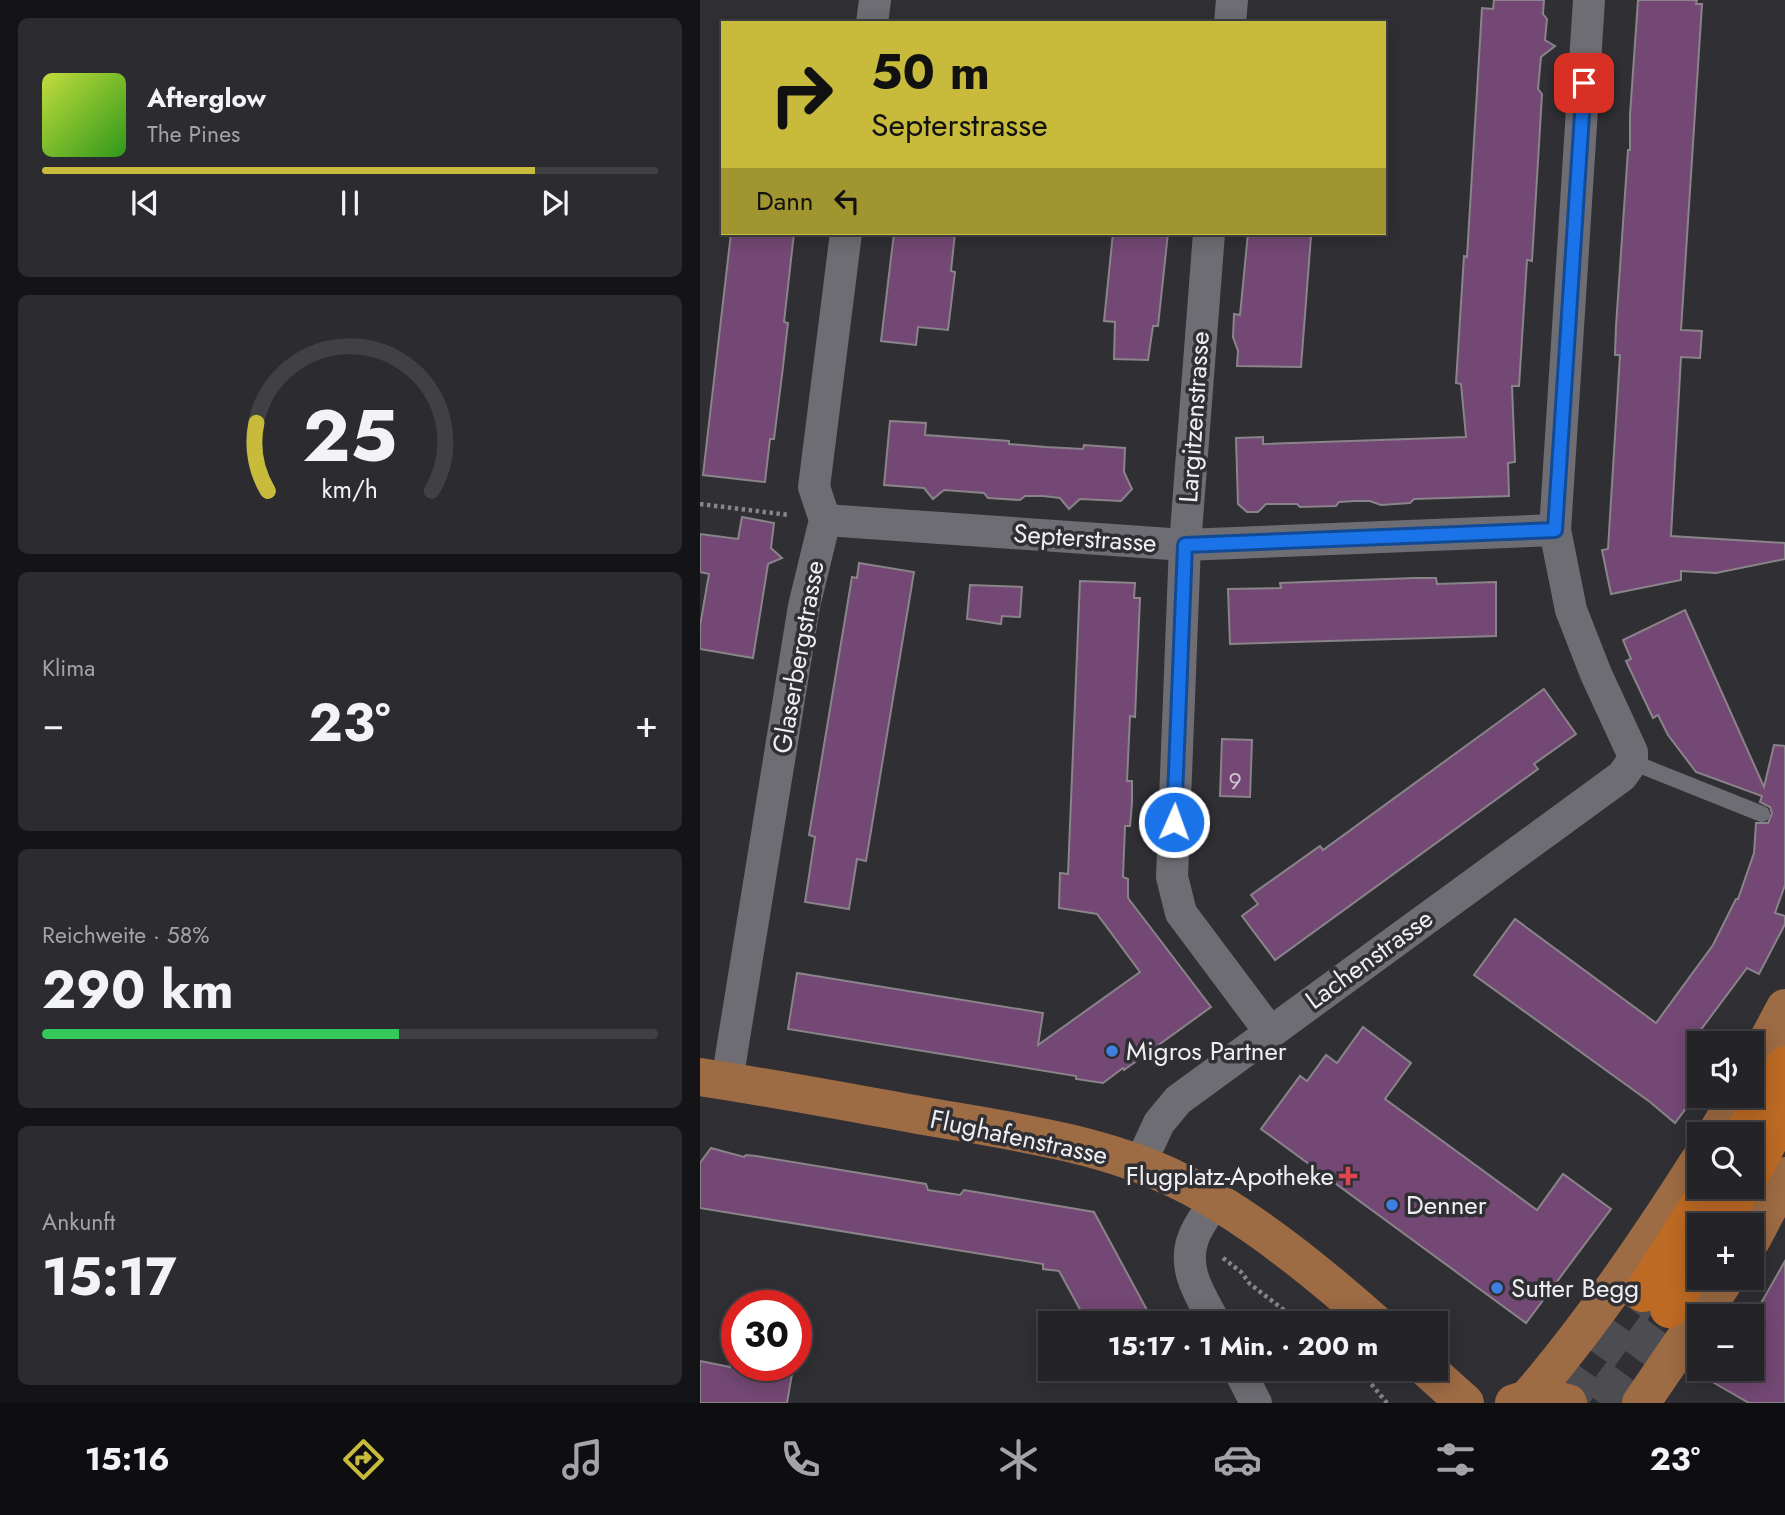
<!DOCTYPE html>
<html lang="de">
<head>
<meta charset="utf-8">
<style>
	body { margin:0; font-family:Jost,sans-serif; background:#2c2b2f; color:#f1f3f6; height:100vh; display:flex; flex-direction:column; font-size:26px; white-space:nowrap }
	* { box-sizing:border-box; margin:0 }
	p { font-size:23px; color:#a3a4a7 }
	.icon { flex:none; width:38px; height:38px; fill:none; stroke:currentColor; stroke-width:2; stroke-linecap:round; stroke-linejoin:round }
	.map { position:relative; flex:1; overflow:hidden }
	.sheet { display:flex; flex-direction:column; gap:18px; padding:18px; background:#141315; width:700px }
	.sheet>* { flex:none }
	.top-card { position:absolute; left:21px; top:21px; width:665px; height:214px; border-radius:0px; box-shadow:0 4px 18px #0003,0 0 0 2px #414044; background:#c8bb3b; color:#111; overflow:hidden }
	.tools { position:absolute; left:987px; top:1031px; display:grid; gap:14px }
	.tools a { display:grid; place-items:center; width:77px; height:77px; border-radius:0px; background:#242327; box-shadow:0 4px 18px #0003,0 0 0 2px #414044; font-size:35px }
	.speed { position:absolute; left:21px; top:1290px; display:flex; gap:14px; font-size:35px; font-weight:700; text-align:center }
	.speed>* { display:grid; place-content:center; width:91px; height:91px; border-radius:50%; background:#242327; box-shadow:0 4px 18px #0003,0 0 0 2px #414044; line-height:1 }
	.speed .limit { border:10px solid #d22; background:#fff; color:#111 }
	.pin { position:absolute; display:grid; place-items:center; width:60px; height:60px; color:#fff; margin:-30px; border-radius:14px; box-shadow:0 4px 10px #0006 }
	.me { position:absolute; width:77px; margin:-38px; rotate:2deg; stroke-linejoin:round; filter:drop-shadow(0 0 5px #0008) }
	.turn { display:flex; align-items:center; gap:24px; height:147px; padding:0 35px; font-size:32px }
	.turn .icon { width:91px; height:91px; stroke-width:2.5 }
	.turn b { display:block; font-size:49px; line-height:60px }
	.then { display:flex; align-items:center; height:66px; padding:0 35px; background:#0003; gap:14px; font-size:26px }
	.big { font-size:52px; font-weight:700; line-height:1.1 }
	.sheet .card { flex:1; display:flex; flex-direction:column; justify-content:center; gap:10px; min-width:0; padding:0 24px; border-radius:10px; background:#2c2b2f }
	.sheet .dial { align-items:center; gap:0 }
	.dial svg { height:182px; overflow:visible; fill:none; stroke:#414044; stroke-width:7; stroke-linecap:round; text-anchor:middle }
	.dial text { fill:#f1f3f6; stroke:none }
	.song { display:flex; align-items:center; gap:21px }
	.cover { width:84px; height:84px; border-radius:10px; background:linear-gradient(135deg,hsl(70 70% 55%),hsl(110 70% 35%)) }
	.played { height:7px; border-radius:4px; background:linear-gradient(90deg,#c8bb3b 80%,#414044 80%) }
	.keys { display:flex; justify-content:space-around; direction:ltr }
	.heat { display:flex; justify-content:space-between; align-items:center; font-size:38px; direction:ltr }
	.charge { height:10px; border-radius:5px; background:linear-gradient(90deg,#34c759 58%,#414044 0) }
	.trip { position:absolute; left:338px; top:1311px; width:410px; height:70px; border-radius:0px; background:#242327; box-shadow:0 4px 18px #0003,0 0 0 2px #414044; font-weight:700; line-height:70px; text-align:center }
	.menu { display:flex; height:112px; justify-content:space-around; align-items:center; background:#0e0e10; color:#a3a4a7 }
	.menu .icon { width:49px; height:49px }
	.menu .current { color:#c8bb3b }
	.menu b { font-size:32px; color:#f1f3f6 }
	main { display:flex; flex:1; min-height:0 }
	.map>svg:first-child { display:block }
	.building { fill:#734874; stroke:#898489; stroke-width:2 }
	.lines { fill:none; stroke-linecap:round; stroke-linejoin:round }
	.highway-tunnel { stroke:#4d4c50; stroke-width:38; stroke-dasharray:38 19; stroke-linecap:butt }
	.path { stroke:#86858a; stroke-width:4.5; stroke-dasharray:3.5 3.5; stroke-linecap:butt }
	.lane { stroke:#6e6d73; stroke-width:16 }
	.street { stroke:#6e6d73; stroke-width:32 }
	.primary { stroke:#9d6b44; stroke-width:38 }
	.highway { stroke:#bc6a24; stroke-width:38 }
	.route-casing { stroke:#114b97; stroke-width:18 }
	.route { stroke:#1a73e8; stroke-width:12 }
	.shop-dot { fill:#3f7fe0; stroke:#302f34; stroke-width:2.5 }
	.health-dot { fill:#e0444e; stroke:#302f34; stroke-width:2.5 }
	.labels { text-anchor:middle; stroke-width:7; stroke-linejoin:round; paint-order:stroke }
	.number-label { font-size:23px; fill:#d0c4d2 }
	.street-label { font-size:26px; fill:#efeef2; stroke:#302f34 }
	.poi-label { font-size:26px; fill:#efeef2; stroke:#302f34; text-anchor:start }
</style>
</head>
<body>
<main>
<section class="sheet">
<div class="card">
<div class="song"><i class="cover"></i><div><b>Afterglow</b><p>The Pines</p></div></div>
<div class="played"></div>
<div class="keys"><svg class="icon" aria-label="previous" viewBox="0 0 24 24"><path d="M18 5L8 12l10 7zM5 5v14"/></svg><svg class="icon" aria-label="pause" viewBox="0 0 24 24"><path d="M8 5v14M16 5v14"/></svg><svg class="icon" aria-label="next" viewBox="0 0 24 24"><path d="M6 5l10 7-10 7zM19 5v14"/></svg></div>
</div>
<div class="card dial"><svg viewBox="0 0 100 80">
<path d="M14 69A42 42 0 1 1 86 69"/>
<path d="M14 69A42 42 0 0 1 9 39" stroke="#c8bb3b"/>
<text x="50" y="56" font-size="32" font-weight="700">25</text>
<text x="50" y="72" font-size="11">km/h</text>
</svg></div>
<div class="card"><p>Klima</p>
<div class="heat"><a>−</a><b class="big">23°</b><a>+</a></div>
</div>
<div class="card"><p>Reichweite · 58%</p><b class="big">290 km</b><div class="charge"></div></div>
<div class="card"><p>Ankunft</p><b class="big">15:17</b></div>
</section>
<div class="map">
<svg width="1085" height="1403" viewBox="0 0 1085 1403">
	<rect width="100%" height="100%" fill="#302f34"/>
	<g class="building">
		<polygon points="794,0 844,0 843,14 847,19 845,40 855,46 841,57 838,89 842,94 832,261 827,260 819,386 812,386 815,462 808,463 809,496 714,499 710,503 681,505 670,501 655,501 639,502 636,506 600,507 597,504 566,504 558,512 547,512 538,504 536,438 563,437 563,444 766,437 761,384 756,383 764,256 767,257 782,8 793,9"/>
		<polygon points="938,0 997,0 996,4 1002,4 981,330 1002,331 1000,358 981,357 971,536 1085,543 1085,559 1016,573 981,571 981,580 911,594 902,550 908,549 920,355 915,355 916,326 928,150 930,150 930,115"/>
		<polygon points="31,233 94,233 84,322 88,323 83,367 74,439 70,439 65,482 3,475"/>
		<polygon points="194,233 255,233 251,271 255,272 248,330 218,327 216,345 181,341"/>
		<polygon points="413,233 468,233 458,326 453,326 448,360 414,359 415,322 404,321"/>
		<polygon points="548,233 603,233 603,235 611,236 601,367 537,366 538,351 533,337 534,314 540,315"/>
		<polygon points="190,421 226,423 225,435 309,441 309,444 346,447 383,449 384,445 425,448 424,472 432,489 421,501 380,499 369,509 360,498 343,496 325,496 320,500 288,498 284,493 244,490 233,499 224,488 184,485"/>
		<polygon points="42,517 74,523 71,548 82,558 68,564 53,658 0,649 0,626 9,574 0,572 0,534 38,539"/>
		<polygon points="159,563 214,572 166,861 157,859 149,909 105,902 115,837 109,835 152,577 157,578"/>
		<polygon points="714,578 736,578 737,584 796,582 796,636 530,644 528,589 581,588 580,583"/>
		<polygon points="380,581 435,583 434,598 440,598 435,717 430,716 427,781 432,781 432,803 430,826 425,826 423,877 428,879 428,898 511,1007 424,1070 423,1068 403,1083 376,1079 376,1076 88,1029 97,973 343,1013 338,1045 440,972 397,914 359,908 360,873 368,874"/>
		<polygon points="270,585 322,587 320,617 302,616 301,624 267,619"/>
		<polygon points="985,610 1064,787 1074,745 1085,746 1085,885 1075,913 1085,916 1085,924 1059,974 1047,968 988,1047 999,1055 999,1091 975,1123 950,1102 774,975 815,919 956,1023 1013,945 1036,899 1038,899 1054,853 1056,823 1068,823 1072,813 1070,807 1060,802 1062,796 996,772 968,735 958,715 953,718 926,661 931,659 923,640"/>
		<polygon points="844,689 876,734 834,764 838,769 575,960 542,916 558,904 551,895 620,846 623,850"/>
		<polygon points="522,739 552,740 550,797 520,796"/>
		<polygon points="663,1027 711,1063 685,1099 837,1210 863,1174 911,1209 826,1323 561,1129 600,1076 607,1081 626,1055 637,1063"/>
		<polygon points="11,1148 44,1157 46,1155 56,1156 226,1184 228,1190 260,1195 264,1190 394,1212 454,1323 379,1323 375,1316 382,1313 359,1271 343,1269 343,1264 0,1208 0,1163"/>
		<polygon points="1085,1261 1085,1403 1049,1403 990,1369 1052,1368 1052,1319"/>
		<polygon points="0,1361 30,1367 31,1361 37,1362 37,1365 51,1365 92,1374 87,1403 0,1403"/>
		<polygon points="404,1368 446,1368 444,1382 407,1373"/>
	</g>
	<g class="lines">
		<g class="highway-tunnel">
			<polyline points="866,1403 943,1293"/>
			<polyline points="900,1403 969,1309"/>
		</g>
		<g class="path">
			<polyline points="0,504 89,515"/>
			<polyline points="523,1258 541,1272 550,1284 601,1323"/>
			<polyline points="658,1368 687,1403"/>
		</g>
		<polyline class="lane" points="932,762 1062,814"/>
		<g class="street">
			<polyline points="172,23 175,0"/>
			<polyline points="530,23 532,0"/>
			<polyline points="509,233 485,545 472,877 481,913 570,1032"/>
			<polyline points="125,520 485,545 855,530"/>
			<polyline points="27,1081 104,606 125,520 114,487 146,233"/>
			<polyline points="440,1164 459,1123 478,1100 922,776 932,762 932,752 896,674 871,610 855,530 889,0"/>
			<path d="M515,1323C501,1296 482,1270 493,1239C497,1226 508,1213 515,1201"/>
			<polyline points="538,1368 556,1403"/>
		</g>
		<g class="primary">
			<polyline points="1052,1070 1085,1008"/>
			<path d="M0,1077C79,1089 157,1104 236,1118C317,1132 403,1144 477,1180C544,1212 620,1274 675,1323"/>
			<polyline points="1016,1134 1038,1096"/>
			<polyline points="1052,1239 1085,1176"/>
			<polyline points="1001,1316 1026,1278"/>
			<polyline points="726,1368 765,1403"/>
			<path d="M828,1398C891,1325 947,1243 999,1161"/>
			<path d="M814,1403C833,1396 849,1398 868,1403"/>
			<polyline points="941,1403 999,1318"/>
		</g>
		<g class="highway">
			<polyline points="1043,1134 1085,1065"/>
			<polyline points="1052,1172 1085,1111"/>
			<polyline points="1021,1225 1043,1186"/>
			<polyline points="943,1293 1011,1186"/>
			<polyline points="969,1309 999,1261"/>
		</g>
	</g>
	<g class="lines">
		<defs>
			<polyline id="route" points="474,822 485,545 855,530 884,83"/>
		</defs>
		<use href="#route" class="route-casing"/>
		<use href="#route" class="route"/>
	</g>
	<g class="shop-dot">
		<circle cx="412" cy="1051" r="7"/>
		<circle cx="692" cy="1205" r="7"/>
		<circle cx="797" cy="1288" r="7"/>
	</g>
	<path class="health-dot" d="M644.5 1165.5h7v7h7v7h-7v7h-7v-7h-7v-7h7z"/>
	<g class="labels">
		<g class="number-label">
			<text x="535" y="789">9</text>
		</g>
		<g class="street-label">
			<text transform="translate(494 417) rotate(-86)" y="9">Largitzenstrasse</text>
			<text transform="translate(385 538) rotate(4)" y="9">Septerstrasse</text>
			<text transform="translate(98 657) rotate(-80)" y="9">Glaserbergstrasse</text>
			<text transform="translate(669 959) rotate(-36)" y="9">Lachenstrasse</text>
			<text transform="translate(319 1137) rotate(12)" y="9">Flughafenstrasse</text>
		</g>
		<g class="poi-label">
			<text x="426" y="1060">Migros Partner</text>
			<text x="634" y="1185" text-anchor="end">Flugplatz-Apotheke</text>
			<text x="706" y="1214">Denner</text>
			<text x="811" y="1297">Sutter Begg</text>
		</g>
	</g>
</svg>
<div class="tools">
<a><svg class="icon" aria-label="sound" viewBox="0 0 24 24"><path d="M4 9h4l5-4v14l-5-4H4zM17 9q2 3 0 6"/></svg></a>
<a><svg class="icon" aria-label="search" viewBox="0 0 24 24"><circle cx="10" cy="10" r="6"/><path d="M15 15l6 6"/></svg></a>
<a>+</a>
<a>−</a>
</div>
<div class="speed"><div class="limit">30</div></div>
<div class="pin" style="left:884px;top:83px;background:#d93025"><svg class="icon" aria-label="arrive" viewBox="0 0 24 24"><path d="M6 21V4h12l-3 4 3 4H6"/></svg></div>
<svg class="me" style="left:474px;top:822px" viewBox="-20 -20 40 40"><circle r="17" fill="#1a73e8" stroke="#fff" stroke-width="3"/><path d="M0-11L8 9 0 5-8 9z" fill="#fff"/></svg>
<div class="trip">15:17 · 1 Min. · 200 m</div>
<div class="top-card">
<div class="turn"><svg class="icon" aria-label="right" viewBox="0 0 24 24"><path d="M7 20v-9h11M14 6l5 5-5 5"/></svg><div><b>50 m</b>Septerstrasse</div></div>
<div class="then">Dann<svg class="icon" aria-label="left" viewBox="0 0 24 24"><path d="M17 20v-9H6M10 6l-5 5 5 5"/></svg></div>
</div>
</div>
</main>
<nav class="menu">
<b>15:16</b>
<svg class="icon current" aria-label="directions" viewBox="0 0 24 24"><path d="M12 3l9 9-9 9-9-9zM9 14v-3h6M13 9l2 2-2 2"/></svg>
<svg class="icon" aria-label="music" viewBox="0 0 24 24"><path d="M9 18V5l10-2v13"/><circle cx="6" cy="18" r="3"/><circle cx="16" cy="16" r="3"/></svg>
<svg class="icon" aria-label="phone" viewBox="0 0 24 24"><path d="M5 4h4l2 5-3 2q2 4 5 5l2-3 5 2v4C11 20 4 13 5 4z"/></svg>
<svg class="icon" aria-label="climate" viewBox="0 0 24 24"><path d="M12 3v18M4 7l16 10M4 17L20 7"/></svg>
<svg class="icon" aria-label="car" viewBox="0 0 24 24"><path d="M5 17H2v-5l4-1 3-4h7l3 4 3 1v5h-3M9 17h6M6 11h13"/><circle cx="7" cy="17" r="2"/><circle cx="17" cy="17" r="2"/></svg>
<svg class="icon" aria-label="filters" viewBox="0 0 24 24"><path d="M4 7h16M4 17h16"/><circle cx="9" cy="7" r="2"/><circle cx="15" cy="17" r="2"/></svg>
<b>23°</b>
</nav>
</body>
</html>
